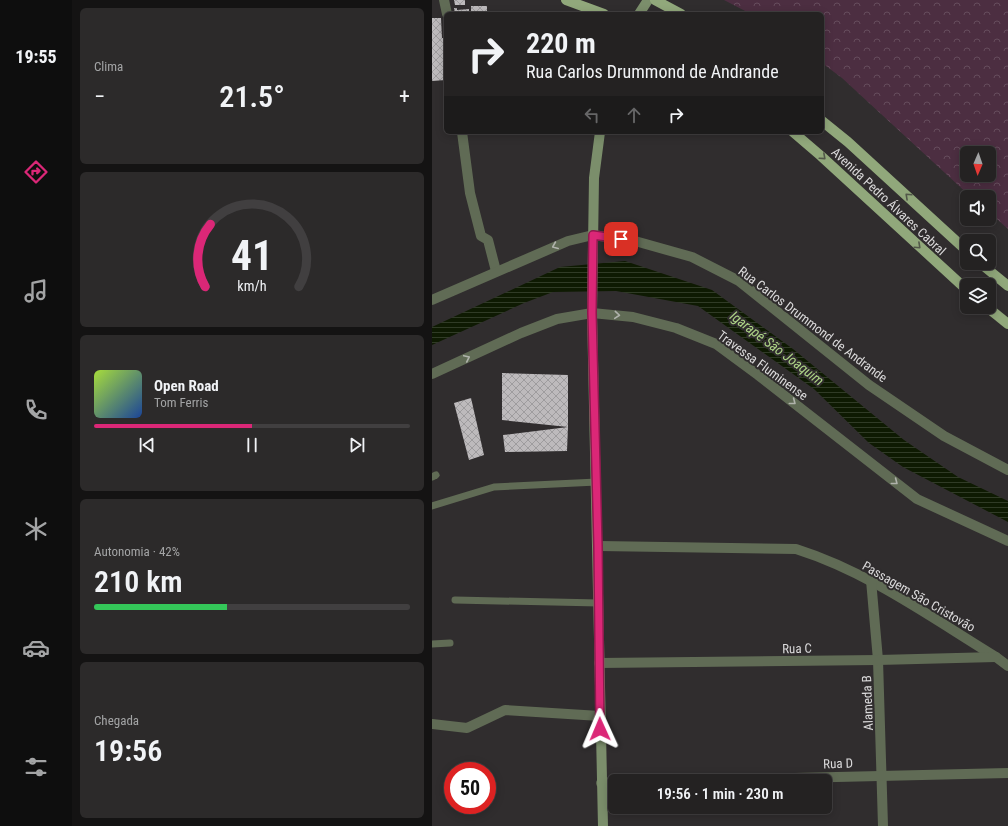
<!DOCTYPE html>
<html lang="pt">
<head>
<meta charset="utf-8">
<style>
	body { margin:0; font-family:"Roboto Condensed",sans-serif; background:#2c2a2a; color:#f1f3f6; height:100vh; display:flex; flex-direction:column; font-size:15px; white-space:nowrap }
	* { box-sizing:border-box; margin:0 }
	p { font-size:13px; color:#a3a4a5 }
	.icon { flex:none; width:22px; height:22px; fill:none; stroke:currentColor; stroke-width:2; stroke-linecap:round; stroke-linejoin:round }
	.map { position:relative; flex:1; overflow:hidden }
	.details { display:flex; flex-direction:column; gap:8px; padding:8px; background:#141313; width:360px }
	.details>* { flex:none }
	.banner { position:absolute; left:12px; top:12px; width:380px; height:122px; border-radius:6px; box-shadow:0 2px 10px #0003,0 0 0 1px #413f40; background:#242222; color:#f1f3f6; overflow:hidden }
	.needle { width:26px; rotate:182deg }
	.fabs { position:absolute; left:528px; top:146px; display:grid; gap:8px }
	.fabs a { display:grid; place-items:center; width:36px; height:36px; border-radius:6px; background:#242222; box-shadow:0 2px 10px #0003,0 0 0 1px #413f40; font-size:20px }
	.speed { position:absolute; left:12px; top:762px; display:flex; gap:8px; font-size:20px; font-weight:700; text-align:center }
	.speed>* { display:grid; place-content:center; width:52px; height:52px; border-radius:50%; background:#242222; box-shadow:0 2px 10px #0003,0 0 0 1px #413f40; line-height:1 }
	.speed .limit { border:6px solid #d22; background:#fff; color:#111 }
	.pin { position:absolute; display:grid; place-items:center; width:34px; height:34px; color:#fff; margin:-17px; border-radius:8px; box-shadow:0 2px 6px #0006 }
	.me { position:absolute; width:44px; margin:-22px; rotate:359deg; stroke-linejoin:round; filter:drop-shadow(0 0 3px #0008) }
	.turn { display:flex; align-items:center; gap:14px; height:84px; padding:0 16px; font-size:18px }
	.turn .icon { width:52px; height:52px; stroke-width:2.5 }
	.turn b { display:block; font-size:28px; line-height:34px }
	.lanes { display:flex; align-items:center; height:38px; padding:0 16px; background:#0003; justify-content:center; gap:20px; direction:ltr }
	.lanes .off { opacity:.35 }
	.big { font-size:30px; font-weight:600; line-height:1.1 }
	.details .tile { flex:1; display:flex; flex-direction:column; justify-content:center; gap:6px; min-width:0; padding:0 14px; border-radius:6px; background:#2c2a2a }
	.details .dial { align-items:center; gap:0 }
	.dial svg { height:104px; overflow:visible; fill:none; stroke:#413f40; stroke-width:7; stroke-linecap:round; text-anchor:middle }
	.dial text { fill:#f1f3f6; stroke:none }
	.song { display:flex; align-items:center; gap:12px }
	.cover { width:48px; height:48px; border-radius:6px; background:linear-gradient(135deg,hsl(80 70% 55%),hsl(220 70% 35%)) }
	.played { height:4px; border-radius:2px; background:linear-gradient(90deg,#db2777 50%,#413f40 50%) }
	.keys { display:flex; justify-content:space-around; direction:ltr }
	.heat { display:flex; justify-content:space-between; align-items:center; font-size:22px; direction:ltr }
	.charge { height:6px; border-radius:3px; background:linear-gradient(90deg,#34c759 42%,#413f40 0) }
	.trip { position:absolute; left:176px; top:774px; width:224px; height:40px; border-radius:6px; background:#242222; box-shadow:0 2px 10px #0003,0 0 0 1px #413f40; font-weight:600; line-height:40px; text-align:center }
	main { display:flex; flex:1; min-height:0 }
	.dock { display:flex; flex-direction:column; width:72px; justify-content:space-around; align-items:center; background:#0e0e0e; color:#a3a4a5 }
	.dock .icon { width:28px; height:28px }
	.dock .active { color:#db2777 }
	.dock b { font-size:18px; color:#f1f3f6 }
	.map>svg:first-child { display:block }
	.forest { fill:url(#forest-crowns); fill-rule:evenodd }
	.water { fill:url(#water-rules) }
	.building { fill:url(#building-cross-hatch) }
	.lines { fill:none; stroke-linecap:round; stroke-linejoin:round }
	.service { stroke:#606b55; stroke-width:7 }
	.minor { stroke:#606b55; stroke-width:10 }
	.secondary { stroke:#7b8e6b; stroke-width:10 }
	.primary { stroke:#91a87b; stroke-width:10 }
	.oneway { stroke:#525849 }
	.oneway2 { stroke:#b0b3ac }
	.route-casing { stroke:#8e194d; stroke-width:10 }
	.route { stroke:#db2777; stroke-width:7 }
	.labels { text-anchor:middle; stroke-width:4; stroke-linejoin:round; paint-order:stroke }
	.street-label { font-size:13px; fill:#dbdadb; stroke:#302d2e }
	.water-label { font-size:14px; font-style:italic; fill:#aed587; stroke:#302d2e }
</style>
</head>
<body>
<main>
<nav class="dock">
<b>19:55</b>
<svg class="icon active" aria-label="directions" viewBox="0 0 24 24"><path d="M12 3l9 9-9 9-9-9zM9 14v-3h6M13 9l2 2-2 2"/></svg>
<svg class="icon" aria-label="music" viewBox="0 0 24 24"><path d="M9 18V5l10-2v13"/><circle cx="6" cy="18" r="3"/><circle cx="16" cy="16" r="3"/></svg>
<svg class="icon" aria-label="phone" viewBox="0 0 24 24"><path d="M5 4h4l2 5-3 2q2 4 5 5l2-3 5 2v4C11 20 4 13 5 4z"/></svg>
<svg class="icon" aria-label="climate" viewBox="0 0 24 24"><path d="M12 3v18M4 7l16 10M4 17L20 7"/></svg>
<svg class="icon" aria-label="car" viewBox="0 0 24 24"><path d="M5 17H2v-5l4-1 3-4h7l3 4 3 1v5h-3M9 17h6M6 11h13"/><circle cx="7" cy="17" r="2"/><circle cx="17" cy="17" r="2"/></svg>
<svg class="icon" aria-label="filters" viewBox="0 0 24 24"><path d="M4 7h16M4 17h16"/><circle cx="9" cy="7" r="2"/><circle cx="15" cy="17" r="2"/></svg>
</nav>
<section class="details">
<div class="tile"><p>Clima</p>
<div class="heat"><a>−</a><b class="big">21.5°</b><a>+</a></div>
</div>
<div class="tile dial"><svg viewBox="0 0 100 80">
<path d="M14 69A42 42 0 1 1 86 69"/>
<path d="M14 69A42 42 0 0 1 18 21" stroke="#db2777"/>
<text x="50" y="56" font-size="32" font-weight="700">41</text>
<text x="50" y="72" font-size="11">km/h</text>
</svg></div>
<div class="tile">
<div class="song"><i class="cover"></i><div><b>Open Road</b><p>Tom Ferris</p></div></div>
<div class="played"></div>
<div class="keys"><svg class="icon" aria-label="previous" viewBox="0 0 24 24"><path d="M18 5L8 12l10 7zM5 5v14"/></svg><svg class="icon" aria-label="pause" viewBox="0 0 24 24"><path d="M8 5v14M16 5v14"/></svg><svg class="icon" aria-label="next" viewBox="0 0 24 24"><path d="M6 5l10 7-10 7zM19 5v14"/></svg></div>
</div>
<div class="tile"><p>Autonomia · 42%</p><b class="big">210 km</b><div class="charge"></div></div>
<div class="tile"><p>Chegada</p><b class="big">19:56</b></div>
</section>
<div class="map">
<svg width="576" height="826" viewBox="0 0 576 826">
	<defs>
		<pattern id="forest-crowns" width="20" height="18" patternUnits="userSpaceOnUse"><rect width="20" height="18" fill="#4c2e41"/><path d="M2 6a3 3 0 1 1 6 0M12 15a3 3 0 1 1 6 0" fill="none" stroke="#654c5c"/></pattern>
		<pattern id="water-rules" width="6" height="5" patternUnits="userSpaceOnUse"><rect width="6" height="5" fill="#0e1a02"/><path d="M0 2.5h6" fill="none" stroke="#303b26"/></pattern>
		<pattern id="building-cross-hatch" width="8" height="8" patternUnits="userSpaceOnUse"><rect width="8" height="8" fill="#bdbabc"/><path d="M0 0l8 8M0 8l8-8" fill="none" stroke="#9e9c9e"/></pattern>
	</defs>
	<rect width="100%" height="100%" fill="#302d2e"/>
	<path class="forest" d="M292,0H576V229L557,212V197H539L410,78L390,63V14H319ZM535,153H557V175H535Z"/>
	<polygon class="water" points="193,261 280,290 361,349 472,440 526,477 576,501 576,522 471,467 437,443 382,389 266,306 184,291 121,292 92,303 0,345 0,327 128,267"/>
	<g class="building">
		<polygon points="22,0 33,0 33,5 23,5"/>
		<rect x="39" y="6" width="16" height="8"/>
		<polygon points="22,8 25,8 25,10 37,9 37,14 23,14"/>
		<polygon points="0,18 9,18 10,38 14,38 14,80 0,81"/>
		<polygon points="70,373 136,375 136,427 70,420"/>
		<polygon points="39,398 52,455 37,460 22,403"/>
		<polygon points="136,427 135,451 73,452 71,435"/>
	</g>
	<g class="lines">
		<g class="service">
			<polyline points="0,477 4,475"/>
			<polyline points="0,506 62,487 165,482"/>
			<polyline points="23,600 167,603"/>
			<polyline points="0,644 18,643"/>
		</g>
		<g class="minor">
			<polyline points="12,0 15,14"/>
			<polyline points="30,132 38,193 49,236 56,240 64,271"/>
			<polyline points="0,300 136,241 161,235 203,241 260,257 307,281 437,385 512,436 576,470"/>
			<polyline points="0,374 89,333 125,319 160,313 201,317 244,328 284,344 326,375 485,499 576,541"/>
			<path d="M167,546L364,549C437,572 500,618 564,657L576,666"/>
			<polyline points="439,580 446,660 451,826"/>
			<polyline points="167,663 446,660 564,657"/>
			<polyline points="0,724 35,728 73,710 168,716"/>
			<polyline points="236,781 576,773"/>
			<polyline points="169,783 183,782"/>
		</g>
		<g class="secondary">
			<polyline points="207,14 216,0"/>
			<polyline points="168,132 162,178 160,313 171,826"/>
		</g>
		<g class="primary">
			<polyline points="134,0 172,14"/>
			<polyline points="223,0 249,14"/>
			<polyline points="390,121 416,142 535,251"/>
			<polyline points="361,132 389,156 535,290"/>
			<polyline points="548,263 576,286"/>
			<polyline points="555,307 576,324"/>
		</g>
	</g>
	<defs><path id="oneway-chevron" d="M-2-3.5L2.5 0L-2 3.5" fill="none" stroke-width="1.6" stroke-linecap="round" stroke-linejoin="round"/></defs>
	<g class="oneway">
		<use href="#oneway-chevron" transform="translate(391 157) rotate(42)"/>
		<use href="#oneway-chevron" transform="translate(476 196) rotate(-137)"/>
		<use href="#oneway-chevron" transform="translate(486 246) rotate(43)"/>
	</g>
	<g class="oneway2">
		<use href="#oneway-chevron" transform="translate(123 246) rotate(157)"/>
		<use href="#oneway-chevron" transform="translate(185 315) rotate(5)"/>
		<use href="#oneway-chevron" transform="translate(35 358) rotate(-25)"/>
		<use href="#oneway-chevron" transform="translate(361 402) rotate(38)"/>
		<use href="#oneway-chevron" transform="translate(463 482) rotate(38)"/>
	</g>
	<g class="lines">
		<defs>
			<polyline id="route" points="168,729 166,546 160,313 161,235 189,239"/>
		</defs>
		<use href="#route" class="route-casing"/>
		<use href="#route" class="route"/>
	</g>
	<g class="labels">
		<g class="street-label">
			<text transform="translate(457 201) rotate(43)" y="5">Avenida Pedro Álvares Cabral</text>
			<text transform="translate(381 324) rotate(37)" y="5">Rua Carlos Drummond de Andrande</text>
			<text transform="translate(331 365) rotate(36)" y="5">Travessa Fluminense</text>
			<text transform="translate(487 596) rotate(30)" y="5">Passagem São Cristovão</text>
			<text transform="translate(365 648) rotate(-1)" y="5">Rua C</text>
			<text transform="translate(435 703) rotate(-92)" y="5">Alameda B</text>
			<text transform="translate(406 763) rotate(-2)" y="5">Rua D</text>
		</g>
		<g class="water-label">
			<text transform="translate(345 348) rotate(37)" y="5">Igarapé São Joaquim</text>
		</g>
	</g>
</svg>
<div class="fabs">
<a><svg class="needle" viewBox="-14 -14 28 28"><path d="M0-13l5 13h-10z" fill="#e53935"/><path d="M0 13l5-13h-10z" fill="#a3a4a5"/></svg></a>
<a><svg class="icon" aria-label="sound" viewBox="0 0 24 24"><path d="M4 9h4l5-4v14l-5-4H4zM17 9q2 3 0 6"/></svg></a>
<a><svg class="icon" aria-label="search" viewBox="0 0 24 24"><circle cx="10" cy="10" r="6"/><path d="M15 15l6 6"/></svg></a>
<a><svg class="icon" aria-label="layers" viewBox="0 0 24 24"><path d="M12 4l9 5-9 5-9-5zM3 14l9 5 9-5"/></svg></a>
</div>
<div class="speed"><div class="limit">50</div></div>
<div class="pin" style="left:189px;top:239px;background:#d93025"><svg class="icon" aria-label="arrive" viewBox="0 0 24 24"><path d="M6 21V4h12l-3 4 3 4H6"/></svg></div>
<svg class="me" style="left:168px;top:729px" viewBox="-20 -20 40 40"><path d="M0-17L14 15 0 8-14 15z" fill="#db2777" stroke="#fff" stroke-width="4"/></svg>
<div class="trip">19:56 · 1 min · 230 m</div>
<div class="banner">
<div class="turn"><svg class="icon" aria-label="right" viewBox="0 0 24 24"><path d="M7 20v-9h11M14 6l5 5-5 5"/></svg><div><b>220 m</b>Rua Carlos Drummond de Andrande</div></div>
<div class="lanes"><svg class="icon off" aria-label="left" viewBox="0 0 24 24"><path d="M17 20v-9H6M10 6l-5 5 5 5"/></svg><svg class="icon off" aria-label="ahead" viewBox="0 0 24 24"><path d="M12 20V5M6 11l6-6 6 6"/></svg><svg class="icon" aria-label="right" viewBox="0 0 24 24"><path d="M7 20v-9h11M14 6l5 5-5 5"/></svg></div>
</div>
</div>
</main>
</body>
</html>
